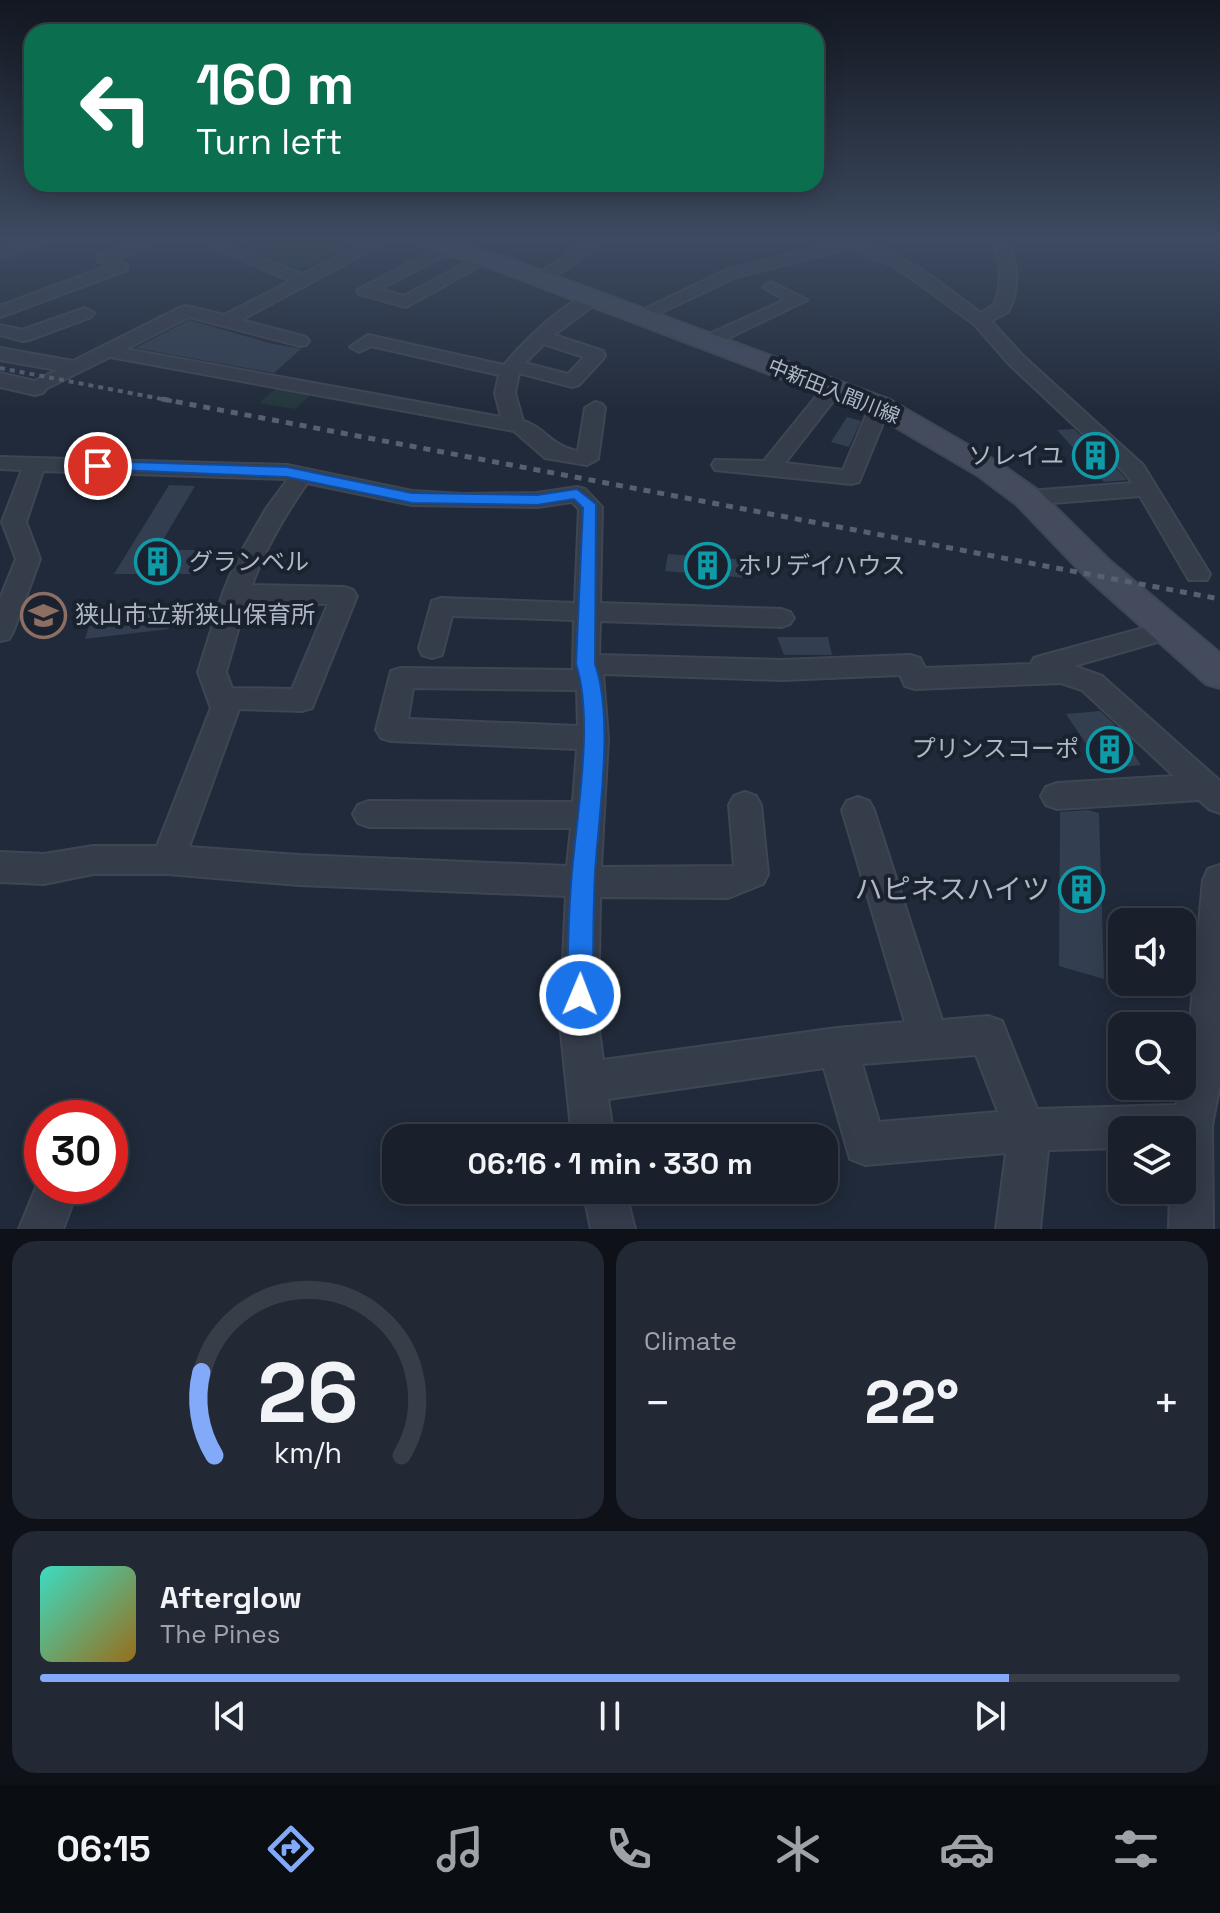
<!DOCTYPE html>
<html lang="en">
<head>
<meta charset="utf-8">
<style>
	body { margin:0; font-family:"Space Grotesk","Noto Sans JP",sans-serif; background:#222834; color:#f1f3f6; height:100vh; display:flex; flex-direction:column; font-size:30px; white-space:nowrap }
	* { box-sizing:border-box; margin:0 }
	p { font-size:26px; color:#9fa3a9 }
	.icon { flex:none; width:44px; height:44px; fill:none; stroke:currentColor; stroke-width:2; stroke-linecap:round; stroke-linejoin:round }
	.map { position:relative; height:1229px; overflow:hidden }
	.details { display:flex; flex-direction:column; gap:12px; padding:12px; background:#0e1218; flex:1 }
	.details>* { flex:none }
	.top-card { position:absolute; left:24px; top:24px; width:800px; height:168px; border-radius:24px; box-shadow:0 4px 20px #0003,0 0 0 2px #373e48; background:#0b6e4f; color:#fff; overflow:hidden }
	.controls { position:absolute; left:1108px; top:908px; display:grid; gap:16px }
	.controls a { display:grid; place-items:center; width:88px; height:88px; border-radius:16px; background:#19202c; box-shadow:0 4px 20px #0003,0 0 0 2px #373e48; font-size:40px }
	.speed { position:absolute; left:24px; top:1100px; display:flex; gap:16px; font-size:40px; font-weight:700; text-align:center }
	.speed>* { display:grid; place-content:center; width:104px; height:104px; border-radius:50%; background:#19202c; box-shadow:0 4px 20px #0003,0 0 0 2px #373e48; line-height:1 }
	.speed .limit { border:12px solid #d22; background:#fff; color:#111 }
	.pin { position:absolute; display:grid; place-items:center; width:68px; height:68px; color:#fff; margin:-34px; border:4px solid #fff; border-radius:50%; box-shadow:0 2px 8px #0007 }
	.me { position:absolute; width:88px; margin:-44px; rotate:1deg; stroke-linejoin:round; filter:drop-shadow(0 0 6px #0008) }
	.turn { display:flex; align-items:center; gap:28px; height:168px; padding:0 40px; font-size:36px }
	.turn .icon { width:104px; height:104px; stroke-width:2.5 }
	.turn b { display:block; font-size:56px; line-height:68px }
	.big { font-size:60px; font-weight:800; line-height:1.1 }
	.details .widget { flex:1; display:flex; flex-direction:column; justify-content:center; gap:12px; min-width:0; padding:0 28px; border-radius:24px; background:#222834 }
	.details .dial { align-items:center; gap:0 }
	.dial svg { height:208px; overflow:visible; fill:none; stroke:#373e48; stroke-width:7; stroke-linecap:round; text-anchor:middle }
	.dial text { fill:#f1f3f6; stroke:none }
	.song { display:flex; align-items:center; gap:24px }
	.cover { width:96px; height:96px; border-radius:12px; background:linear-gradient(135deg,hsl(170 70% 55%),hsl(40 70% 35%)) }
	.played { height:8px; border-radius:4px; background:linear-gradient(90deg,#82aaf9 85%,#373e48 85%) }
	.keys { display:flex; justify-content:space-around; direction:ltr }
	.heat { display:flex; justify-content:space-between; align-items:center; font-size:44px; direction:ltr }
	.details .tiles { flex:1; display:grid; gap:12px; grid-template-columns:1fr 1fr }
	.widget:last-child { grid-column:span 2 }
	.trip { position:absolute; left:382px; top:1124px; width:456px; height:80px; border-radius:24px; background:#19202c; box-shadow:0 4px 20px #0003,0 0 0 2px #373e48; font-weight:800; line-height:80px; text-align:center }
	.menu { display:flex; height:128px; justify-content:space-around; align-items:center; background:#0a0d12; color:#9fa3a9 }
	.menu .icon { width:56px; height:56px }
	.menu .active { color:#82aaf9 }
	.menu b { font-size:36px; color:#f1f3f6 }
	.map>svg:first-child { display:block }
	.green { fill:#23373b }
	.building { fill:#333e50 }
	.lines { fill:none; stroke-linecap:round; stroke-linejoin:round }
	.minor-casing { stroke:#3e4653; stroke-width:4 }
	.tertiary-casing { stroke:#3e4653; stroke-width:4 }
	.secondary-casing { stroke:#3e4653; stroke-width:4 }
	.minor { fill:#353c4a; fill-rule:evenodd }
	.tertiary { fill:#353c4a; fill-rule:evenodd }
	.secondary { fill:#434b5d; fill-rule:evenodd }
	.rail-far1 { stroke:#566071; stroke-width:4; stroke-dasharray:5 5; stroke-linecap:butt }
	.rail { stroke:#566071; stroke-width:5; stroke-dasharray:7 7; stroke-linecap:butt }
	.route { fill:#1a73e8; stroke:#114b97; stroke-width:2 }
	.labels { text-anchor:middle; stroke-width:8; stroke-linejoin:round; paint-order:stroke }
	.far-street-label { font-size:20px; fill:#afb7c6; stroke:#1a222f }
	.poi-label { font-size:24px; fill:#afb7c6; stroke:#1a222f; text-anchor:start }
	.near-poi-label { font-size:28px; fill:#afb7c6; stroke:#1a222f; text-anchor:end }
</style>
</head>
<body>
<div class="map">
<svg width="1220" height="1229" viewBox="0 0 1220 1229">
	<rect width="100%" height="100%" fill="#212a3a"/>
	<g class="green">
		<polygon points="230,241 360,241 298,269"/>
		<polygon points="279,386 314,392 295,409 259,403"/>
	</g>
	<g class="building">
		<polygon points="189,320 269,343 301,349 274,373 135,348"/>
		<polygon points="847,417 861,421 849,447 831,442"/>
		<polygon points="1074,429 1124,476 1127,480 1104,482 1057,430"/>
		<polygon points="169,485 195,486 157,550 202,550 191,574 114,574"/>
		<polygon points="668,554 748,560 747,578 665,571"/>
		<polygon points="175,603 169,629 85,639 93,613"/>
		<polygon points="777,637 828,637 832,655 784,655"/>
		<polygon points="1100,711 1113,723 1141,765 1103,769 1066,714"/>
		<polygon points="1088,810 1099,813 1104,979 1059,966 1060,812"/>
	</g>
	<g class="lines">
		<defs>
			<g id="minor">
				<polygon points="28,241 52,241 0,259 0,249"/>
				<polygon points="140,241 163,241 117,259 127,264 127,270 0,317 0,306 108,266 98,261 98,255"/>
				<path d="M198,241H218L303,274L369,241H388L241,320L306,337L309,341L306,345L300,346L189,317L126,349L501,417L495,393L499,375L371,346L359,352L350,347L368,335L504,365C519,347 573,290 597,295L599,299L597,303L554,335L603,351L605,355L603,359L579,385L572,387L519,373L515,393L523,421C545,427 550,446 578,451L585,408L595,402L602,404L605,408L598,459L587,465L545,458L514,431L110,357L35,394L28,392L25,388L28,384L57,370L0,360V348L73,361L181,307L187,306L224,315L291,281ZM544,344L584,357L568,374L525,363Z"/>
				<polygon points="587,241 605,241 546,283 534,283 534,277"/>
				<path d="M841,241C894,241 939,283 981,313L994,305C1002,283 1003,262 991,241H1006C1019,262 1020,289 1008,312L991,321L1023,356L1143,465L1210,574L1207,580H1189L1140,496L1028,505L1020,503L1017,498L1020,493L1028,491L1132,483L1126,474L1009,364L974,324L897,268L851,248L736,277L643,321H631L628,317L724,271Z"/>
				<polygon points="450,242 455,244 455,250 380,289 404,296 480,255 486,253 494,258 406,307 359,294 357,290"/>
				<polygon points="771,282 807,300 712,346 700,346 697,342 700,338 785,300 763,287"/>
				<polygon points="85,308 94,313 91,317 29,340 23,341 0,335 0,325 22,330"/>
				<polygon points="834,381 844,387 785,463 843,470 870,406 880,400 887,402 890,406 859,482 851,484 715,470 712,465 715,460 764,461 827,383"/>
				<path d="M0,457L287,465L412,491L464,494L537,493L577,487L585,489L602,507L600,603L781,609L790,612L794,618L790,624L781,627L600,621L599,655L782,660L910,655L920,658L925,668L1031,664L1034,658L1044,655L1169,621L1178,624L1182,630L1178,636L1074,666L1102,676L1220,781V813L1209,809L1199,800L1057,809L1046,805L1041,796L1046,787L1057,783L1174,776L1082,690L1061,683L915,689L905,686L900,675L782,680L603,674L608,738L601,867L734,866L729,805L734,796L745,792L756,796L761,805L768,874L763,884L728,898L600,897L598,1023L603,1060L837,1028L905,1022L842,810L847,801L858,797L869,801L874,810L942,1020L988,1016L1002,1021L1037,1109L1176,1105L1187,1055L1203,880L1208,869L1220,865V1084L1212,1125L1213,1229H1169L1170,1190H1182V1130H1122V1148L1048,1150L1040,1229H996L1006,1153L865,1165L850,1159L824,1068L608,1099L614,1138H572L560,1023L566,896L299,885L168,874H93L44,884L0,882V852L44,854L93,846H157L211,708L198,672L223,593L236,561L266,509L288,479L43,471L26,522L40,559L13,632L9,639L0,641V599L16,559L2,522L22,470L0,469ZM307,483L412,505L537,507L572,502L579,509L575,603L441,598L432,601L419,648L422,655L432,658L442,655L452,616L574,620L573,670L401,668L391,671L376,730L381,738L391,741L577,749L573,802L369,801L358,805L353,814L358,823L369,827L571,828L567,866L299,855L189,847L239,709L302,711L312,708L357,596L353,590L344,587L252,585C265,548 285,515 307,483ZM246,602L328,604L292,689L232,688L226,672ZM413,688L577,690L578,726L408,719ZM976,1055L998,1112L879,1122L862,1064Z"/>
				<polygon points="42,1173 42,1186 79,1186 63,1229 19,1229"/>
				<polygon points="583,1190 625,1190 635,1229 591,1229"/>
			</g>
			<polygon id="tertiary" points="0,373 43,383 47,388 43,393 35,395 0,387"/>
			<polygon id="secondary" points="415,241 447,241 504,257 890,400 999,463 1039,491 1109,560 1220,653 1220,688 1206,684 1085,576 1017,505 977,475 870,412 488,267 418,245"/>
		</defs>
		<use href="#minor" class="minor-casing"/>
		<use href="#tertiary" class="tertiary-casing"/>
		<use href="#secondary" class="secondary-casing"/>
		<use href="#minor" class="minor"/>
		<use href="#tertiary" class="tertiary"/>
		<use href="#secondary" class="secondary"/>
		<polyline class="rail-far1" points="0,368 172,401"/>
		<polyline class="rail" points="162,399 1220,599"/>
	</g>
	<linearGradient id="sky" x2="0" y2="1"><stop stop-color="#121720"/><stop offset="0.58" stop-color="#3d4a60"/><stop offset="1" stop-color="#3d4a60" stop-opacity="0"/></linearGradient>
	<rect width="1220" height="413" fill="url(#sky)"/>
	<path class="route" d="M98,461L287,467L412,493L537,495L577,489L596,504L595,664C614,718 599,813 595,872C593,913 593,954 593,995L589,1004L580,1008L571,1004L567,995C568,954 568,913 572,872C577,813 594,719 576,664L583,508L574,499L537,505L412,503L287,477L93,469L90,466Z"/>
	<defs>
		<symbol id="building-ring" viewBox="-11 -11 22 22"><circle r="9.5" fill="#1a222f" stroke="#0f9aa8" stroke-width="1.5"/><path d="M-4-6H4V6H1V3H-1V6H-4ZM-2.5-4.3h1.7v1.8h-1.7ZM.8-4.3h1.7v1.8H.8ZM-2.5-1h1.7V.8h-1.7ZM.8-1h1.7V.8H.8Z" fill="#0f9aa8"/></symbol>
		<symbol id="school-ring" viewBox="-11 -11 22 22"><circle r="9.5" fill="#1a222f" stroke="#8d6e63" stroke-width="1.5"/><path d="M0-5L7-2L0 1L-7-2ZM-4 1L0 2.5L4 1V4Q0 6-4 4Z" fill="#8d6e63"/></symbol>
	</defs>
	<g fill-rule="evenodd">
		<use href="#building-ring" x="1070" y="430" width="51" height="51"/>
		<use href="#building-ring" x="132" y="536" width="51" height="51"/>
		<use href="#building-ring" x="682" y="540" width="51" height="51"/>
		<use href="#school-ring" x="18" y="590" width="51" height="51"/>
		<use href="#building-ring" x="1084" y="724" width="51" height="51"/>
		<use href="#building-ring" x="1056" y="864" width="51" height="51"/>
	</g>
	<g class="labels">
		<g class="far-street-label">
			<text transform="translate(834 391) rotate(22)" y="7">中新田入間川線</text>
		</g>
		<g class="poi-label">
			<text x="1064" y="464" text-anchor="end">ソレイユ</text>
			<text x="189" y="570">グランベル</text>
			<text x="738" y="574">ホリデイハウス</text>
			<text x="75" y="623">狭山市立新狭山保育所</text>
			<text x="1079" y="757" text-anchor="end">プリンスコーポ</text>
		</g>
		<g class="near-poi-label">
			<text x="1050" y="899">ハピネスハイツ</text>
		</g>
	</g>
</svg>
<div class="controls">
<a><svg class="icon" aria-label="sound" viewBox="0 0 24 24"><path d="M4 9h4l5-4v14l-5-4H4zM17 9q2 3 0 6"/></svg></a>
<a><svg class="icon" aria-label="search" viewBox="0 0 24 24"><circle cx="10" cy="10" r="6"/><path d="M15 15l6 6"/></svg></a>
<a><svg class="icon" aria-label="layers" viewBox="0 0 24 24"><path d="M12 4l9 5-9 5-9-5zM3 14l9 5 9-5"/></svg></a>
</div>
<div class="speed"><div class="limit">30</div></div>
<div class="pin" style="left:98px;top:466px;background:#d93025"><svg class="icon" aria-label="arrive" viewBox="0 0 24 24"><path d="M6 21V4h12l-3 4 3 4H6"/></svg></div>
<svg class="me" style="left:580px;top:995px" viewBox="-20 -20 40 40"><circle r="17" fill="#1a73e8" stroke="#fff" stroke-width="3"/><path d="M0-11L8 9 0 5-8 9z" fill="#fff"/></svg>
<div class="trip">06:16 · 1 min · 330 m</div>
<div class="top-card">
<div class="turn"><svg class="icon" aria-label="left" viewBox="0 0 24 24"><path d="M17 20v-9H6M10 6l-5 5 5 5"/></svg><div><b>160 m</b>Turn left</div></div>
</div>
</div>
<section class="details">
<div class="tiles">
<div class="widget dial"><svg viewBox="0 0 100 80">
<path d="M14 69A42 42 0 1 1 86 69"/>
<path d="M14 69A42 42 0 0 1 9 37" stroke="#82aaf9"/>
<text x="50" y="56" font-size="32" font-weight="700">26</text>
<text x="50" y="72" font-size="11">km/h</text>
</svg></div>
<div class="widget"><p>Climate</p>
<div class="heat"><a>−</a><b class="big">22°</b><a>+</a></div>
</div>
<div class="widget">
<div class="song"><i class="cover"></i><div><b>Afterglow</b><p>The Pines</p></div></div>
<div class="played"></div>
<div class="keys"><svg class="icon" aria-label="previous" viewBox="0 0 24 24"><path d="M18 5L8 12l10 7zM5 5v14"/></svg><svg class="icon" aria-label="pause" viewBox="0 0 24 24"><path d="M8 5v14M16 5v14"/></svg><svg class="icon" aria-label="next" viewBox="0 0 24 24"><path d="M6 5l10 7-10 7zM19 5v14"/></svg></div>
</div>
</div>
</section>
<nav class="menu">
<b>06:15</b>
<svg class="icon active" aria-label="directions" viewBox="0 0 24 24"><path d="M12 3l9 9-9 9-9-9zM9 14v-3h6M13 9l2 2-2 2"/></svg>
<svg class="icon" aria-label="music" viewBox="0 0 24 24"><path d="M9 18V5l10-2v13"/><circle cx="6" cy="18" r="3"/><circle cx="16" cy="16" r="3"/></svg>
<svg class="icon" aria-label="phone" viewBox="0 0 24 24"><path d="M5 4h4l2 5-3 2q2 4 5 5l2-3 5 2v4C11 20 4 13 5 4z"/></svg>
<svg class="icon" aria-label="climate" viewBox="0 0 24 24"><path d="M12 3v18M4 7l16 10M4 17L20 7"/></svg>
<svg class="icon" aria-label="car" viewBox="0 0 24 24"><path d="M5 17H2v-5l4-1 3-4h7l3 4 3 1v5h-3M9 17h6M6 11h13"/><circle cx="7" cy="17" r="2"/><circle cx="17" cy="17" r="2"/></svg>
<svg class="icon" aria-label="filters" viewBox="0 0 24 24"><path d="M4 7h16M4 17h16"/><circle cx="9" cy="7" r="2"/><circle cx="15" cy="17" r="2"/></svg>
</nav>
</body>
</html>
